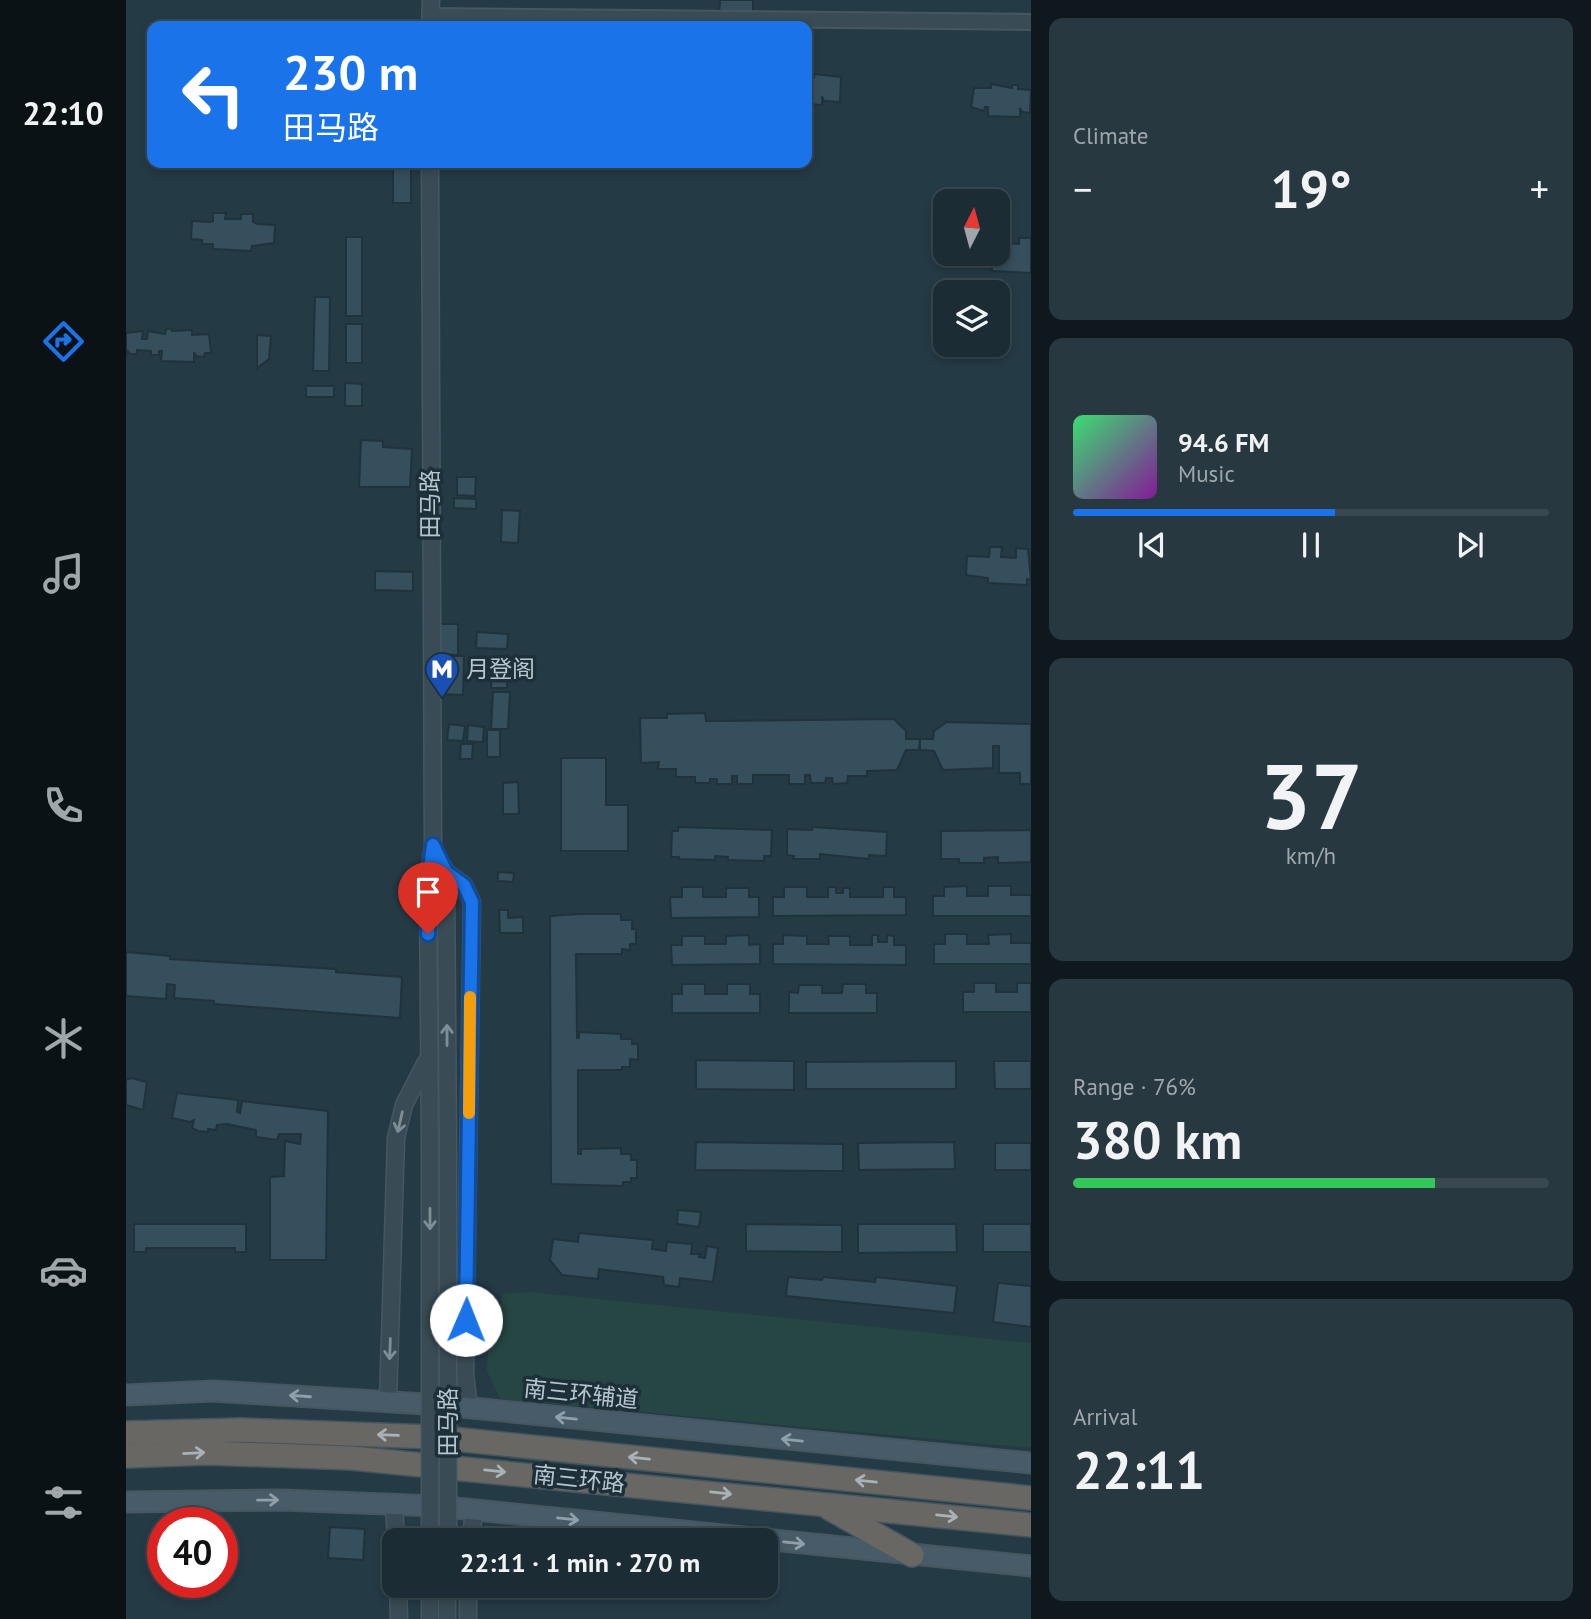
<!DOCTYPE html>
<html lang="en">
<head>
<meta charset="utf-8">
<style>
	body { margin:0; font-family:"PT Sans","Noto Sans SC",sans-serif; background:#283840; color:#f1f3f6; height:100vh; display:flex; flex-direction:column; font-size:26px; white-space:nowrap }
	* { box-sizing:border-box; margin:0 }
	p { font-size:23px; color:#a0a7ac }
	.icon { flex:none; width:38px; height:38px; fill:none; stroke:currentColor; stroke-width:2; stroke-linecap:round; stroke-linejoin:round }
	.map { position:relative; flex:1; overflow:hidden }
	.sheet { display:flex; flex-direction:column; gap:18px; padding:18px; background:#0f181d; width:560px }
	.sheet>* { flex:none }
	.banner { position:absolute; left:21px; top:21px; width:665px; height:147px; border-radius:14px; box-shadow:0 4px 10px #0003,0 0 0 2px #39484f; background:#1a73e8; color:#fff; overflow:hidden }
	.needle { width:46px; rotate:6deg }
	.tools { position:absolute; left:807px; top:189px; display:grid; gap:14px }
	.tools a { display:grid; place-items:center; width:77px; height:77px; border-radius:14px; background:#1b2c34; box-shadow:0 4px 10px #0003,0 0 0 2px #39484f; font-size:35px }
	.speed { position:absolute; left:21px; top:1507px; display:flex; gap:14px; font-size:35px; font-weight:700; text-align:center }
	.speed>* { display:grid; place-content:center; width:91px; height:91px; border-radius:50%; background:#1b2c34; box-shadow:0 4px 10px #0003,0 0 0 2px #39484f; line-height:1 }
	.speed .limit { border:10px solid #d22; background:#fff; color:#111 }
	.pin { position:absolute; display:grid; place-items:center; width:60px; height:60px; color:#fff; margin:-72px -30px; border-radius:50% 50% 50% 0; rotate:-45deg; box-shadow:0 0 7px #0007 }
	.pin .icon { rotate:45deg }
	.me { position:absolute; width:77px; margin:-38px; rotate:1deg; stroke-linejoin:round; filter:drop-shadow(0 0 5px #0008) }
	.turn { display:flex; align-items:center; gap:24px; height:147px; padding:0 21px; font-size:32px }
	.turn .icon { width:91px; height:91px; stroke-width:2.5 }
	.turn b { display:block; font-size:49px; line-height:60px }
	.big { font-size:52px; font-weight:600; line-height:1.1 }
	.sheet .tile { flex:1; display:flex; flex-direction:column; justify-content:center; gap:10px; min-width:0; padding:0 24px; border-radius:14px; background:#283840 }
	.sheet .dial { align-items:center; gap:0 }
	.dial b { font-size:91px; line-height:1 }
	.song { display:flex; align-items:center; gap:21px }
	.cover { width:84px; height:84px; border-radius:10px; background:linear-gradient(135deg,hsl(140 70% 55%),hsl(290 70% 35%)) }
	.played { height:7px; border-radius:4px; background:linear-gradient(90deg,#1a73e8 55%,#39484f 55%) }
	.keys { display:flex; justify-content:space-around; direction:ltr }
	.heat { display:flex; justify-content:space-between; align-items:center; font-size:38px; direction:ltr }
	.charge { height:10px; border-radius:5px; background:linear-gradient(90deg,#34c759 76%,#39484f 0) }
	.trip { position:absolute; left:256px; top:1528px; width:396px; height:70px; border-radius:14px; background:#1b2c34; box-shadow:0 4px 10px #0003,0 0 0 2px #39484f; font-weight:600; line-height:70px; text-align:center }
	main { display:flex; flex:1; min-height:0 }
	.menu { display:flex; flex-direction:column; width:126px; justify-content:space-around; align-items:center; background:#0b1215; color:#a0a7ac }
	.menu .icon { width:49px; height:49px }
	.menu .selected { color:#1a73e8 }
	.menu b { font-size:32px; color:#f1f3f6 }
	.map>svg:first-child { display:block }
	.green { fill:#264643 }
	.building { fill:#364f5c; stroke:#20323c; stroke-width:2 }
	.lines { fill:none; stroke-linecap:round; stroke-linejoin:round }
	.minor-casing { stroke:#465761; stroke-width:18 }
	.tertiary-casing { stroke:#465761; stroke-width:19 }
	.secondary-casing { stroke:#465761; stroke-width:23 }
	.trunk-casing { stroke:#44555f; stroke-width:26 }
	.minor { stroke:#394b54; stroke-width:14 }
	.tertiary { stroke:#394b54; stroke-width:16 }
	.secondary { stroke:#475b68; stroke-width:19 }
	.trunk { stroke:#696764; stroke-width:23 }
	.tertiary-bridge-casing { stroke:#465761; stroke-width:19; stroke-linecap:butt }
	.tertiary-bridge { stroke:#394b54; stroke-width:16 }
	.oneway { stroke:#7e8e97 }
	.oneway2 { stroke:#90a0aa }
	.oneway3 { stroke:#a7b2b9 }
	.route-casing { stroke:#114b97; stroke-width:18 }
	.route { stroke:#1a73e8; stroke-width:12 }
	.slow { stroke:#f59e0b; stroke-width:12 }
	.labels { text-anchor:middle; stroke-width:7; stroke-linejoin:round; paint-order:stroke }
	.street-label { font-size:23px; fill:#b7c5ce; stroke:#1d303a }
	.poi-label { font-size:23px; fill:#b7c5ce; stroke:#1d303a; text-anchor:start }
</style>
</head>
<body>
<main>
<nav class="menu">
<b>22:10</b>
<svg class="icon selected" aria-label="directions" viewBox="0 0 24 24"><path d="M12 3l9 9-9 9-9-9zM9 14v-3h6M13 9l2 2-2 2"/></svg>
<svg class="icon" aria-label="music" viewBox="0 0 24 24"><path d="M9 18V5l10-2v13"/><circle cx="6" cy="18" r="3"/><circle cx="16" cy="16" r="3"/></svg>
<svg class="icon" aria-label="phone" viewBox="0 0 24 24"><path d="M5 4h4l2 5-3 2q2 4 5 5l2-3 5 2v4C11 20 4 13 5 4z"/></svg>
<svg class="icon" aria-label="climate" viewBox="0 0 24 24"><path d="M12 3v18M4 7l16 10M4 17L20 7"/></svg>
<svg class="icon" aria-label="car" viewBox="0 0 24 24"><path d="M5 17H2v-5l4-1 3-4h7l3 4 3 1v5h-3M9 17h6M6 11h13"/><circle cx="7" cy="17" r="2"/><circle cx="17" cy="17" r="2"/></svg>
<svg class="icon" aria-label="filters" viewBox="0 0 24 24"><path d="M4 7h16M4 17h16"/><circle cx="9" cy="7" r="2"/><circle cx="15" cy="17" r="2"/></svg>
</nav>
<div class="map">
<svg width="905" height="1619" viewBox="0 0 905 1619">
	<rect width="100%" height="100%" fill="#243a45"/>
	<polygon class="green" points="404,1292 905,1343 905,1448 374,1399 361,1371 365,1305 376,1306 376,1294"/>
	<g class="building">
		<polygon points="594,0 627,0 627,16 593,15"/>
		<polygon points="688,74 715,77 714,102 698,101 696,96 696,105 681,104 681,76 688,77"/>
		<polygon points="865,84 886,88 886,85 892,85 892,89 905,90 904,113 896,112 894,108 894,117 862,116 862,107 859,107 858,111 845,107 848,88 865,88"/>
		<rect x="267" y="163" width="18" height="40"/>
		<polygon points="87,213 100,213 99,219 115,219 115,214 127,214 127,222 131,224 149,225 148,243 126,246 125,251 87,249 87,244 76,244 76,240 65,239 66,221 84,222 87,221"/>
		<polygon points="872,236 879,237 879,243 893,244 893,238 905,238 905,273 866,271 866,268 855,268 855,264 844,264 844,254 872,254"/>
		<rect x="220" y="237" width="16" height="79"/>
		<polygon points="189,297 204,297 203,371 187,371"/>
		<rect x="220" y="324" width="16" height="39"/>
		<polygon points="40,329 46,329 46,331 66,330 66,335 83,334 85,353 79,353 78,357 70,356 68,352 68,362 35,361 36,351 33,351 33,355 25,355 25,351 11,350 11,354 4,354 1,350 0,359 0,333 17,331 16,339 21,339 22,331 39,334"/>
		<polygon points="131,335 145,336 143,359 131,368"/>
		<polygon points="219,383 236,384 236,406 219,406"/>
		<rect x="180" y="386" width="28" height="11"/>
		<polygon points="235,440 257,441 257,447 286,449 284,487 233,487"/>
		<polygon points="331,477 350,477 349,496 331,495"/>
		<polygon points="328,498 350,499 350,509 328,508"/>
		<polygon points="376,510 394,511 392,543 375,542"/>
		<polygon points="864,547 876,547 875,557 890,558 890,548 902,549 905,580 901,579 901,585 862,583 862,578 840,575 841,556 863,557"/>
		<polygon points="249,571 287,572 287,591 249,590"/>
		<polygon points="312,624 332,624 332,655 311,654"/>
		<polygon points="351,632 382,634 381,649 350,648"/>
		<polygon points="314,656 338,656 337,695 314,694"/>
		<polygon points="366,656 381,657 381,688 365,688"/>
		<polygon points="367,692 384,692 382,729 365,729"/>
		<polygon points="579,713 580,721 768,719 780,731 780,739 794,739 793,750 780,750 771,770 741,771 741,776 722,776 721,783 707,784 706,778 700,778 699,783 685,783 684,775 679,775 679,784 663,784 663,775 627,775 627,784 611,784 611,776 606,776 606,784 591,784 591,779 584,779 584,783 569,783 569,777 550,777 550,769 532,769 533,762 515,763 514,718 541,718 541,714"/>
		<polygon points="821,722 905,724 905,784 894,784 894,773 873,773 873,746 867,746 867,768 817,770 808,751 794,750 794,739 807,739 808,731"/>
		<polygon points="323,724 339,726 337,741 321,740"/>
		<polygon points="342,725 358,727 357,742 341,741"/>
		<rect x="361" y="730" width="13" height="27"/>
		<polygon points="335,744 347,744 346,759 334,759"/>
		<polygon points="435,758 480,758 480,805 502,805 502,851 435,851"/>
		<polygon points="392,782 393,814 377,814 377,783"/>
		<polygon points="552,827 646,830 645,856 638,856 638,861 602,860 602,857 589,856 589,860 553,859 553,857 545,857 546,831 552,831"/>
		<polygon points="686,827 761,832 760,856 743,855 743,859 694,854 694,859 667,859 668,856 661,855 661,829 686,830"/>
		<polygon points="905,830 905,862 872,863 872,857 858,858 858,863 833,863 833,859 815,859 815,831"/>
		<polygon points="372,872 388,873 387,882 372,881"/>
		<polygon points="841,886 841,896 862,896 862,886 885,886 885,895 905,895 905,916 807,916 807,896 818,896 818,887"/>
		<polygon points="556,887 577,887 577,897 600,897 600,888 623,888 623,897 633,897 633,917 545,918 544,897 556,897"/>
		<polygon points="658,887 681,887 681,897 702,897 702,887 710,887 710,893 717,893 717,888 724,888 724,897 757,897 757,887 768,887 768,897 780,897 780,915 647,916 647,897 658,897"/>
		<polygon points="373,910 382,910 382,918 397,917 397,933 374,933"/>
		<polygon points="454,914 495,914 495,920 506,920 506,929 510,929 510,944 504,944 504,950 496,949 496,954 450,954 451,1038 453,1038 453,1032 495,1034 495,1039 506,1039 506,1044 512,1044 512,1060 504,1059 504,1067 496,1067 496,1070 452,1070 452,1154 455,1154 455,1149 495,1148 495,1154 505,1154 505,1160 511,1160 511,1178 505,1178 505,1182 497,1182 497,1186 425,1184 424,916"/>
		<polygon points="819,934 841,934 841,944 863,944 862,935 885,934 885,943 905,943 905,964 808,964 808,944 819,944"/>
		<polygon points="623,935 623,945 634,944 634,964 546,965 545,945 556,945 556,936 579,936 579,944 600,944 600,936"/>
		<polygon points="657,935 681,936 681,944 703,944 702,936 724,936 724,945 746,945 746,935 752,935 752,942 761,942 761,935 768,936 768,945 780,945 780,965 647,964 647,944 657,944"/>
		<polygon points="0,952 44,956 44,959 210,969 210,972 276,977 274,1018 88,1004 88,1001 48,998 49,985 41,984 40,999 0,996"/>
		<polygon points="848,983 870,983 870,992 891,992 891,983 905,983 905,1012 837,1012 837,992 848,992"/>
		<polygon points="556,984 579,984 579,994 601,994 601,984 624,984 624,994 634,994 634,1013 546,1013 546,994 556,994"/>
		<polygon points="717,984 740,984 740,993 751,993 751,1013 663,1013 663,992 672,993 673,985 696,985 696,993 716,993"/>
		<polygon points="570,1060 668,1061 668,1090 570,1089"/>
		<polygon points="830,1061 830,1089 680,1089 680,1062"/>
		<polygon points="868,1061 905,1061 905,1089 869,1089"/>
		<polygon points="5,1078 21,1082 17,1110 0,1105 0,1080"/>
		<polygon points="51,1093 112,1100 111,1112 114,1113 116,1101 202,1111 200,1260 144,1260 144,1177 158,1176 159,1141 174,1144 175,1134 153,1134 151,1140 130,1137 130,1130 101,1124 91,1125 90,1130 82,1129 82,1132 72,1131 66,1128 68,1120 64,1122 46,1118"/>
		<polygon points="570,1142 717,1144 717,1171 569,1170"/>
		<polygon points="828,1142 829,1169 733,1170 732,1143"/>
		<rect x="869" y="1143" width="36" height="27"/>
		<polygon points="552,1210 575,1212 573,1227 551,1224"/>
		<polygon points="8,1224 120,1224 120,1252 109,1252 109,1248 20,1248 20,1252 8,1252"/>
		<polygon points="620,1224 716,1225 716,1252 620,1251"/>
		<polygon points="732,1224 830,1224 831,1252 732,1253"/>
		<rect x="857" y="1224" width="48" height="28"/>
		<polygon points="453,1233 527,1240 526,1249 540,1251 541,1242 566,1244 565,1254 574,1254 573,1257 579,1258 581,1246 592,1248 587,1282 554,1278 553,1287 538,1285 537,1277 473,1269 472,1279 436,1275 424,1260 427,1239 452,1242"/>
		<polygon points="662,1277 696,1280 697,1277 749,1282 750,1277 831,1286 828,1313 660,1296"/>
		<polygon points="872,1283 905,1286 905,1327 867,1322"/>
		<polygon points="204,1527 239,1529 237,1560 202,1558"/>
	</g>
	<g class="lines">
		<defs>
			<polyline id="minor" points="304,16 905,22"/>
			<g id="tertiary">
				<polyline points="304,26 305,0"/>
				<polyline points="317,866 320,872 322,1153"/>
				<polyline points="320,872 338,885 346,902 339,1375 343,1408"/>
				<polyline points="304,1151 302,884 307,845 304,163"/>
				<polyline points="262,1402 270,1138 278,1105 300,1062"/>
				<polyline points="268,1504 270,1540"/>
				<polyline points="345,1540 348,1509"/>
				<polyline points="272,1586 273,1619"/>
				<polyline points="304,1586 304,1619"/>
				<polyline points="321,1619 321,1586"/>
				<polyline points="342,1619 342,1586"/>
			</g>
			<g id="secondary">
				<polyline points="0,1395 87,1391 315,1405 905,1463"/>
				<polyline points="0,1502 156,1500 310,1506 905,1566"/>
			</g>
			<g id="trunk">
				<polyline points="0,1433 114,1430 308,1437 905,1498"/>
				<polyline points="0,1456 82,1453 225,1458 905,1525"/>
				<polyline points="703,1508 786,1555"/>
			</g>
		</defs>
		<use href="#minor" class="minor-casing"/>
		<use href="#tertiary" class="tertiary-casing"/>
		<use href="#secondary" class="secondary-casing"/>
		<use href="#trunk" class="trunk-casing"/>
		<use href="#minor" class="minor"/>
		<use href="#tertiary" class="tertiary"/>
		<use href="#secondary" class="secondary"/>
		<use href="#trunk" class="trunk"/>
		<defs>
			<g id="tertiary-bridge">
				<polyline points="304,1151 304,1540"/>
				<polyline points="322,1540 322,1153"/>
			</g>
		</defs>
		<use href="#tertiary-bridge" class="tertiary-bridge-casing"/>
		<use href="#tertiary-bridge" class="tertiary-bridge"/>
	</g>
	<defs><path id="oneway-shaft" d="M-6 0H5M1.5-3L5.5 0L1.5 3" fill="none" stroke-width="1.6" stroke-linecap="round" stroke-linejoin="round" transform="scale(1.75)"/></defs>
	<g class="oneway">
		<use href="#oneway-shaft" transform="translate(321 1035) rotate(-90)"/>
		<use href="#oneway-shaft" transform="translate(274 1122) rotate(103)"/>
		<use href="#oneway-shaft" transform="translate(304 1219) rotate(90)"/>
		<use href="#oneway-shaft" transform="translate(264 1349) rotate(92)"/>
	</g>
	<g class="oneway2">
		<use href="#oneway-shaft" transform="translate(174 1396) rotate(-176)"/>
		<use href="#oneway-shaft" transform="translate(440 1418) rotate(-174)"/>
		<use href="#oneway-shaft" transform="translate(666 1440) rotate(-174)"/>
		<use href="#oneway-shaft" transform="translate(142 1500) rotate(-1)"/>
		<use href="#oneway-shaft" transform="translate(442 1519) rotate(6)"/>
		<use href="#oneway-shaft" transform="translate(668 1543) rotate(6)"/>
	</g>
	<g class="oneway3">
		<use href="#oneway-shaft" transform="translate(262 1435) rotate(-178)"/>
		<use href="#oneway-shaft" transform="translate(68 1453) rotate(-3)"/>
		<use href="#oneway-shaft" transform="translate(513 1458) rotate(-174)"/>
		<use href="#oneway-shaft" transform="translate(369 1471) rotate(6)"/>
		<use href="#oneway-shaft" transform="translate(740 1481) rotate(-174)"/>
		<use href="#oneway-shaft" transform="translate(595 1493) rotate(6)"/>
		<use href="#oneway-shaft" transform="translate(821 1516) rotate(6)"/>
	</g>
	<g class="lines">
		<defs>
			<polyline id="route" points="302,934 302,884 307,845 320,872 338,885 346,902 340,1320"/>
		</defs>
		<use href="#route" class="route-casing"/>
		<use href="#route" class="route"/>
		<polyline class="slow" points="343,1113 344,997"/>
	</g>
	<defs>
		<symbol id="metro-pin" viewBox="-11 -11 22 30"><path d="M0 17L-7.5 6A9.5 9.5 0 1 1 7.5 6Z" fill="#1a4fb4" stroke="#1d303a"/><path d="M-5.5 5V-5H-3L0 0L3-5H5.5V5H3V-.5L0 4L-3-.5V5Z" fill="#fff"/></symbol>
	</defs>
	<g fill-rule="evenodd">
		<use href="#metro-pin" x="297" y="650" width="38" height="52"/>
	</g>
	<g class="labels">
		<g class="street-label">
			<text transform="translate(304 504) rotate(-90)" y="8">田马路</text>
			<text transform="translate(455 1394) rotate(6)" y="8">南三环辅道</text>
			<text transform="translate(322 1422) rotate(-90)" y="8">田马路</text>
			<text transform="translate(453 1479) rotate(6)" y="8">南三环路</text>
		</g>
		<g class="poi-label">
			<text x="340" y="677">月登阁</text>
		</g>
	</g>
</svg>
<div class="tools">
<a><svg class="needle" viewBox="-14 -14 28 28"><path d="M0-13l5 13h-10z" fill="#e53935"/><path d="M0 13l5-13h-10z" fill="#a0a7ac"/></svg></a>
<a><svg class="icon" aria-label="layers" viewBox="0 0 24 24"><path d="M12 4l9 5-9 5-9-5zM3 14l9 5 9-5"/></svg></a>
</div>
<div class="speed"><div class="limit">40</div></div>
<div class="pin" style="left:302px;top:934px;background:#d93025"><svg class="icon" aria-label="arrive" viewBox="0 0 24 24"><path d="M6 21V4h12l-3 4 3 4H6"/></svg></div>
<svg class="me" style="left:340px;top:1320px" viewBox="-20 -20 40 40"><circle r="19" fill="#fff"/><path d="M0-13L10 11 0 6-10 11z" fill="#1a73e8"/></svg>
<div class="trip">22:11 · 1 min · 270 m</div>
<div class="banner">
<div class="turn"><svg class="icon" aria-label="left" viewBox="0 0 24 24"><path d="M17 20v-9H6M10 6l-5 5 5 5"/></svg><div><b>230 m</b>田马路</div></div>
</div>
</div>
<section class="sheet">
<div class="tile"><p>Climate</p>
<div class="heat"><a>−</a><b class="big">19°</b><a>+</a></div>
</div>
<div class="tile">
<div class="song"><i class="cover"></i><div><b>94.6 FM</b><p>Music</p></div></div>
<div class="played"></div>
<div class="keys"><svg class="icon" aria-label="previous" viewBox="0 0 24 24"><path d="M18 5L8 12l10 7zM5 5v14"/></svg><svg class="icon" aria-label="pause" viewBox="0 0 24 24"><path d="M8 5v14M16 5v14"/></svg><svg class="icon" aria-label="next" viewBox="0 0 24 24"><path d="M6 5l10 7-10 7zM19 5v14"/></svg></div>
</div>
<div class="tile dial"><b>37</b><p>km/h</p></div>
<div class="tile"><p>Range · 76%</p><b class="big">380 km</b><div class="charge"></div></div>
<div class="tile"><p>Arrival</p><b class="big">22:11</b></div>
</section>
</main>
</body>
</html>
